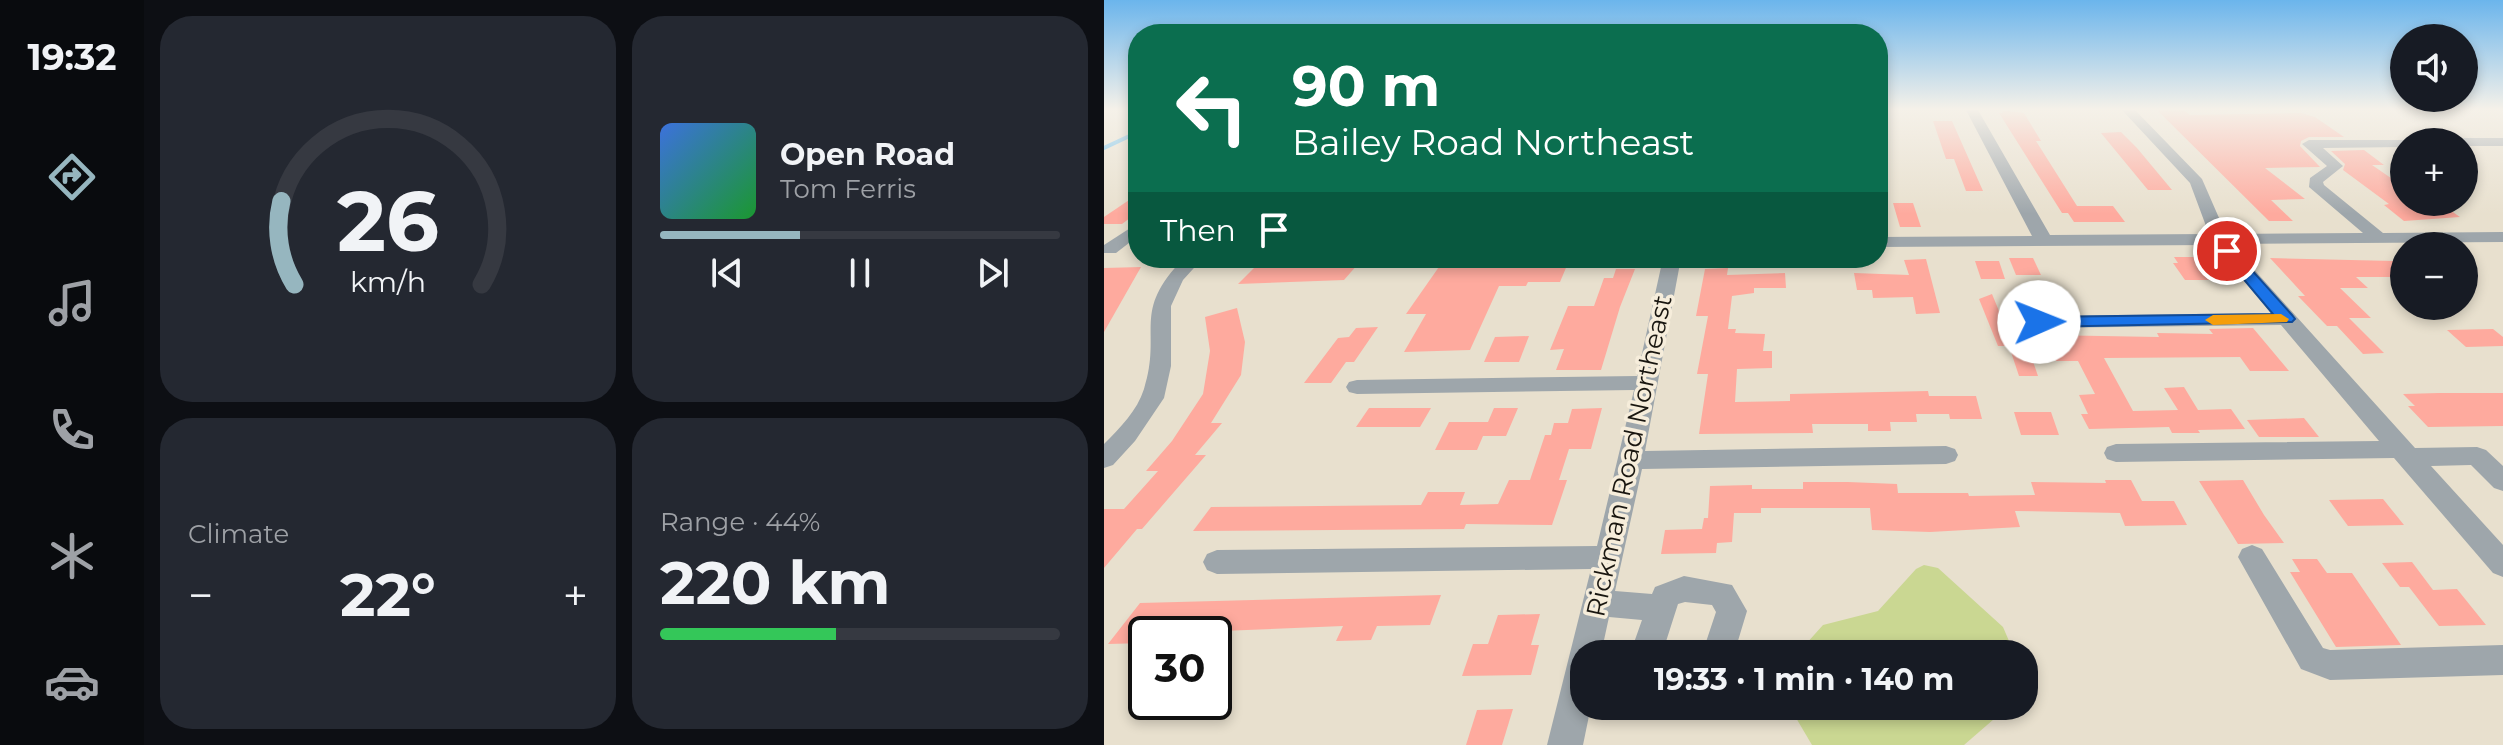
<!DOCTYPE html>
<html lang="en">
<head>
<meta charset="utf-8">
<style>
	body { margin:0; font-family:Montserrat,sans-serif; background:#242831; color:#f1f3f6; height:100vh; display:flex; flex-direction:column; font-size:30px; white-space:nowrap }
	* { box-sizing:border-box; margin:0 }
	p { font-size:26px; color:#9ea1a6 }
	.icon { flex:none; width:44px; height:44px; fill:none; stroke:currentColor; stroke-width:2; stroke-linecap:round; stroke-linejoin:round }
	.map { position:relative; flex:1; overflow:hidden }
	.side { display:flex; flex-direction:column; gap:16px; padding:16px; background:#0d0f14; width:960px }
	.side>* { flex:none }
	.guide { position:absolute; left:24px; top:24px; width:760px; height:244px; border-radius:32px; box-shadow:0 4px 12px #0003; background:#0b6e4f; color:#fff; overflow:hidden }
	.fabs { position:absolute; left:1286px; top:24px; display:grid; gap:16px }
	.fabs a { display:grid; place-items:center; width:88px; height:88px; border-radius:50%; background:#171b24; box-shadow:0 4px 12px #0003; font-size:40px }
	.speed { position:absolute; left:24px; top:616px; display:flex; gap:16px; font-size:40px; font-weight:700; text-align:center }
	.speed>* { display:grid; place-content:center; width:104px; height:104px; border-radius:50%; background:#171b24; box-shadow:0 4px 12px #0003; line-height:1 }
	.speed .limit { border:4px solid #111; border-radius:12px; background:#fff; color:#111 }
	.pin { position:absolute; display:grid; place-items:center; width:68px; height:68px; color:#fff; margin:-34px; border:4px solid #fff; border-radius:50%; box-shadow:0 2px 8px #0007 }
	.me { position:absolute; width:88px; margin:-44px; rotate:89deg; stroke-linejoin:round; filter:drop-shadow(0 0 6px #0008) }
	.turn { display:flex; align-items:center; gap:28px; height:168px; padding:0 32px; font-size:36px }
	.turn .icon { width:104px; height:104px; stroke-width:2.5 }
	.turn b { display:block; font-size:56px; line-height:68px }
	.then { display:flex; align-items:center; height:76px; padding:0 32px; background:#0003; gap:16px; font-size:30px }
	.big { font-size:60px; font-weight:700; line-height:1.1 }
	.side .tile { flex:1; display:flex; flex-direction:column; justify-content:center; gap:12px; min-width:0; padding:0 28px; border-radius:32px; background:#242831 }
	.side .dial { align-items:center; gap:0 }
	.dial svg { height:208px; overflow:visible; fill:none; stroke:#363941; stroke-width:7; stroke-linecap:round; text-anchor:middle }
	.dial text { fill:#f1f3f6; stroke:none }
	.song { display:flex; align-items:center; gap:24px }
	.cover { width:96px; height:96px; border-radius:12px; background:linear-gradient(135deg,hsl(220 70% 55%),hsl(130 70% 35%)) }
	.played { height:8px; border-radius:4px; background:linear-gradient(90deg,#96b6bf 35%,#363941 35%) }
	.keys { display:flex; justify-content:space-around; direction:ltr }
	.heat { display:flex; justify-content:space-between; align-items:center; font-size:44px; direction:ltr }
	.charge { height:12px; border-radius:6px; background:linear-gradient(90deg,#34c759 44%,#363941 0) }
	.side .tiles { flex:1; display:grid; gap:16px; grid-template-columns:repeat(2,1fr) }
	.trip { position:absolute; left:466px; top:640px; width:468px; height:80px; border-radius:32px; background:#171b24; box-shadow:0 4px 12px #0003; font-weight:700; line-height:80px; text-align:center }
	main { display:flex; flex:1; min-height:0 }
	.tab-bar { display:flex; flex-direction:column; width:144px; justify-content:space-around; align-items:center; background:#090b0e; color:#9ea1a6 }
	.tab-bar .icon { width:56px; height:56px }
	.tab-bar .active { color:#96b6bf }
	.tab-bar b { font-size:36px; color:#f1f3f6 }
	.map>svg:first-child { display:block }
	.green { fill:#cad792 }
	.lines { fill:none; stroke-linecap:round; stroke-linejoin:round }
	.stream { stroke:#50b6f2; stroke-width:4 }
	.building { fill:#feaa9e }
	.minor { fill:#9ea6ab; fill-rule:evenodd }
	.route { fill:#1a73e8; stroke:#114b97; stroke-width:2 }
	.slow { fill:#f59e0b }
	.labels { text-anchor:middle; stroke-width:7; stroke-linejoin:round; paint-order:stroke }
	.street-label { font-size:26px; fill:#191610; stroke:#f6eddb }
</style>
</head>
<body>
<main>
<nav class="tab-bar">
<b>19:32</b>
<svg class="icon active" aria-label="directions" viewBox="0 0 24 24"><path d="M12 3l9 9-9 9-9-9zM9 14v-3h6M13 9l2 2-2 2"/></svg>
<svg class="icon" aria-label="music" viewBox="0 0 24 24"><path d="M9 18V5l10-2v13"/><circle cx="6" cy="18" r="3"/><circle cx="16" cy="16" r="3"/></svg>
<svg class="icon" aria-label="phone" viewBox="0 0 24 24"><path d="M5 4h4l2 5-3 2q2 4 5 5l2-3 5 2v4C11 20 4 13 5 4z"/></svg>
<svg class="icon" aria-label="climate" viewBox="0 0 24 24"><path d="M12 3v18M4 7l16 10M4 17L20 7"/></svg>
<svg class="icon" aria-label="car" viewBox="0 0 24 24"><path d="M5 17H2v-5l4-1 3-4h7l3 4 3 1v5h-3M9 17h6M6 11h13"/><circle cx="7" cy="17" r="2"/><circle cx="17" cy="17" r="2"/></svg>
</nav>
<section class="side">
<div class="tiles">
<div class="tile dial"><svg viewBox="0 0 100 80">
<path d="M14 69A42 42 0 1 1 86 69"/>
<path d="M14 69A42 42 0 0 1 9 37" stroke="#96b6bf"/>
<text x="50" y="56" font-size="32" font-weight="700">26</text>
<text x="50" y="72" font-size="11">km/h</text>
</svg></div>
<div class="tile">
<div class="song"><i class="cover"></i><div><b>Open Road</b><p>Tom Ferris</p></div></div>
<div class="played"></div>
<div class="keys"><svg class="icon" aria-label="previous" viewBox="0 0 24 24"><path d="M18 5L8 12l10 7zM5 5v14"/></svg><svg class="icon" aria-label="pause" viewBox="0 0 24 24"><path d="M8 5v14M16 5v14"/></svg><svg class="icon" aria-label="next" viewBox="0 0 24 24"><path d="M6 5l10 7-10 7zM19 5v14"/></svg></div>
</div>
<div class="tile"><p>Climate</p>
<div class="heat"><a>−</a><b class="big">22°</b><a>+</a></div>
</div>
<div class="tile"><p>Range · 44%</p><b class="big">220 km</b><div class="charge"></div></div>
</div>
</section>
<div class="map">
<svg width="1399" height="745" viewBox="0 0 1399 745">
	<rect width="100%" height="100%" fill="#e8e0ce"/>
	<g class="green">
		<polygon points="820,565 834,568 899,627 905,641 917,654 693,654 719,625 774,611 812,569"/>
		<polygon points="685,706 905,706 860,745 708,745"/>
	</g>
	<g class="lines">
		<polyline class="stream" points="0,148 34,132"/>
	</g>
	<g class="building">
		<polygon points="897,110 920,113 937,141 932,141 973,206 1009,206 1021,222 970,222 964,213 958,213 895,113 899,113"/>
		<polygon points="1053,110 1080,110 1086,115 1197,113 1211,117 1240,137 1205,137 1197,141 1196,146 1216,167 1161,168 1201,199 1167,200 1189,221 1165,221"/>
		<polygon points="829,121 848,121 879,191 862,191 850,159 842,159"/>
		<polygon points="1017,132 1033,148 1068,190 1044,190 997,133"/>
		<polygon points="1260,150 1280,165 1268,165 1300,187 1300,202 1334,202 1356,217 1300,221 1280,205 1285,204 1239,170 1241,164 1227,151"/>
		<polygon points="34,194 34,212 18,224 0,224 0,217"/>
		<polygon points="789,203 809,203 817,227 796,227"/>
		<polygon points="1070,257 1091,257 1109,280 1081,280 1069,263 1074,263"/>
		<polygon points="905,258 929,258 937,275 912,275"/>
		<polygon points="1166,258 1290,261 1300,270 1300,277 1252,277 1264,288 1236,288 1267,318 1245,318 1280,353 1259,354 1233,326 1223,326 1194,296 1201,296"/>
		<polygon points="822,259 836,313 812,314 809,297 769,298 768,290 753,290 750,273 805,275 800,260"/>
		<polygon points="871,261 895,261 901,279 877,279"/>
		<polygon points="444,263 464,263 456,282 424,282 422,286 395,286 366,350 300,352 322,314 302,314 337,264 442,266"/>
		<polygon points="254,264 240,280 134,284 152,266"/>
		<polygon points="37,267 0,332 0,268"/>
		<polygon points="624,268 623,275 681,273 682,288 650,288 650,293 628,296 624,329 632,329 631,333 661,334 659,351 668,351 668,368 633,369 631,402 686,401 686,394 824,391 825,396 872,396 878,419 846,419 845,414 812,414 813,422 786,422 787,431 764,431 764,424 708,424 709,433 595,434 604,374 593,374 604,316 592,316 601,269"/>
		<polygon points="512,269 531,269 516,307 497,370 452,370 460,349 446,350 464,306 490,306 500,278 509,278"/>
		<polygon points="888,294 902,328 911,328 914,336 920,335 934,376 915,376 905,346 894,346 875,299"/>
		<polygon points="133,308 141,342 137,375 107,423 118,423 91,455 102,455 38,529 33,529 0,568 0,509 20,509 54,471 42,471 68,441 99,394 106,351 101,317"/>
		<polygon points="274,327 250,362 242,362 227,383 200,383 234,338 245,337 252,328"/>
		<polygon points="1149,328 1185,371 1146,371 1136,357 1000,358 1029,411 1074,410 1060,388 1080,387 1094,410 1127,409 1141,429 1094,430 1096,433 1068,433 1065,427 985,429 977,414 984,414 975,395 991,394 974,361 952,361 940,335 1055,337 1053,333 1109,334 1105,329"/>
		<polygon points="1389,329 1399,337 1399,346 1362,347 1343,330"/>
		<polygon points="425,336 415,362 380,362 391,337"/>
		<polygon points="1335,393 1399,393 1399,426 1324,427 1304,406 1311,406 1299,394"/>
		<polygon points="265,408 327,408 316,427 252,427"/>
		<polygon points="390,408 414,408 402,436 379,436 373,450 331,450 345,422 384,422"/>
		<polygon points="498,408 487,449 465,449 455,480 463,480 448,525 362,524 360,529 89,531 107,507 317,505 324,492 361,492 356,505 394,504 405,480 426,480 441,435 447,435 450,423 464,423 468,409"/>
		<polygon points="910,412 947,412 955,435 917,435"/>
		<polygon points="1200,418 1215,437 1155,437 1143,420"/>
		<polygon points="1001,480 1027,480 1038,501 1070,501 1083,525 1021,526 1016,513 911,511 916,527 826,532 768,530 766,508 657,508 657,513 630,513 628,542 613,543 612,553 557,554 561,530 598,529 600,518 604,518 606,486 648,485 648,489 699,489 699,482 744,482 793,484 794,493 864,493 865,496 931,495 927,482 1002,483"/>
		<polygon points="1139,480 1160,515 1180,543 1134,544 1095,481"/>
		<polygon points="1279,499 1300,525 1244,526 1225,500"/>
		<polygon points="1188,559 1213,559 1223,573 1248,573 1297,645 1232,647 1186,572 1196,572"/>
		<polygon points="1308,562 1329,590 1353,589 1382,625 1335,626 1305,587 1296,587 1278,563"/>
		<polygon points="337,595 326,625 273,626 267,640 232,641 239,626 42,634 42,643 4,644 36,603"/>
		<polygon points="436,614 427,645 435,645 427,675 358,676 369,644 384,644 394,615"/>
		<polygon points="409,709 398,745 362,745 373,710"/>
	</g>
	<g class="lines">
		<g class="minor">
			<polygon points="862,110 874,110 946,235 1105,234 1086,183 1018,110 1031,110 1098,179 1122,234 1259,233 1205,187 1206,178 1223,166 1198,144 1205,140 1305,140 1300,142 1300,147 1219,148 1239,166 1219,182 1220,185 1279,233 1399,232 1399,242 1127,244 1311,448 1373,447 1382,450 1399,466 1399,491 1390,488 1367,465 1327,466 1399,545 1399,577 1389,573 1290,458 1012,462 1003,459 1000,453 1003,447 1012,444 1275,441 1177,325 935,328 925,322 935,316 1167,313 1110,245 774,247 774,237 928,236"/>
			<polygon points="1360,138 1399,138 1399,146 1360,146 1360,142 1353,142"/>
			<polygon points="34,223 34,236 12,253 0,253 0,245"/>
			<path d="M80,258H99L79,280L67,306V366L60,398L31,441L9,465L0,468V444C16,428 33,411 40,389C59,330 26,313 80,258Z"/>
			<polygon points="559,258 577,258 541,451 842,446 851,449 854,455 851,461 842,464 538,469 511,591 548,594 551,587 580,576 628,585 643,611 630,654 598,654 612,612 608,605 581,602 574,604 558,654 526,654 538,620 505,617 497,654 480,654 480,706 487,706 479,745 443,745 487,569 113,574 103,570 99,562 103,554 113,550 493,546 530,390 253,394 245,392 242,387 245,382 253,380 533,376"/>
			<polygon points="1148,545 1158,549 1219,648 1226,650 1399,645 1399,675 1226,680 1197,669 1134,557 1138,549"/>
		</g>
	</g>
	<linearGradient id="sky" x2="0" y2="1"><stop stop-color="#6bb5ec"/><stop offset="0.51" stop-color="#f5f1e9"/><stop offset="1" stop-color="#f5f1e9" stop-opacity="0"/></linearGradient>
	<rect width="1399" height="214" fill="url(#sky)"/>
	<polygon class="route" points="1123,247 1128,248 1188,315 1191,319 1188,322 935,327 927,322 935,317 1169,314 1116,251"/>
	<polygon class="slow" points="1177,314 1185,319 1183,322 1109,325 1101,320 1109,315"/>
	<g class="labels">
		<g class="street-label">
			<text transform="translate(525 456) rotate(-78)" y="9">Rickman Road Northeast</text>
		</g>
	</g>
</svg>
<div class="fabs">
<a><svg class="icon" aria-label="sound" viewBox="0 0 24 24"><path d="M4 9h4l5-4v14l-5-4H4zM17 9q2 3 0 6"/></svg></a>
<a>+</a>
<a>−</a>
</div>
<div class="speed"><div class="limit">30</div></div>
<div class="pin" style="left:1123px;top:251px;background:#d93025"><svg class="icon" aria-label="arrive" viewBox="0 0 24 24"><path d="M6 21V4h12l-3 4 3 4H6"/></svg></div>
<svg class="me" style="left:935px;top:322px" viewBox="-20 -20 40 40"><circle r="19" fill="#fff"/><path d="M0-13L10 11 0 6-10 11z" fill="#1a73e8"/></svg>
<div class="trip">19:33 · 1 min · 140 m</div>
<div class="guide">
<div class="turn"><svg class="icon" aria-label="left" viewBox="0 0 24 24"><path d="M17 20v-9H6M10 6l-5 5 5 5"/></svg><div><b>90 m</b>Bailey Road Northeast</div></div>
<div class="then">Then<svg class="icon" aria-label="arrive" viewBox="0 0 24 24"><path d="M6 21V4h12l-3 4 3 4H6"/></svg></div>
</div>
</div>
</main>
</body>
</html>
